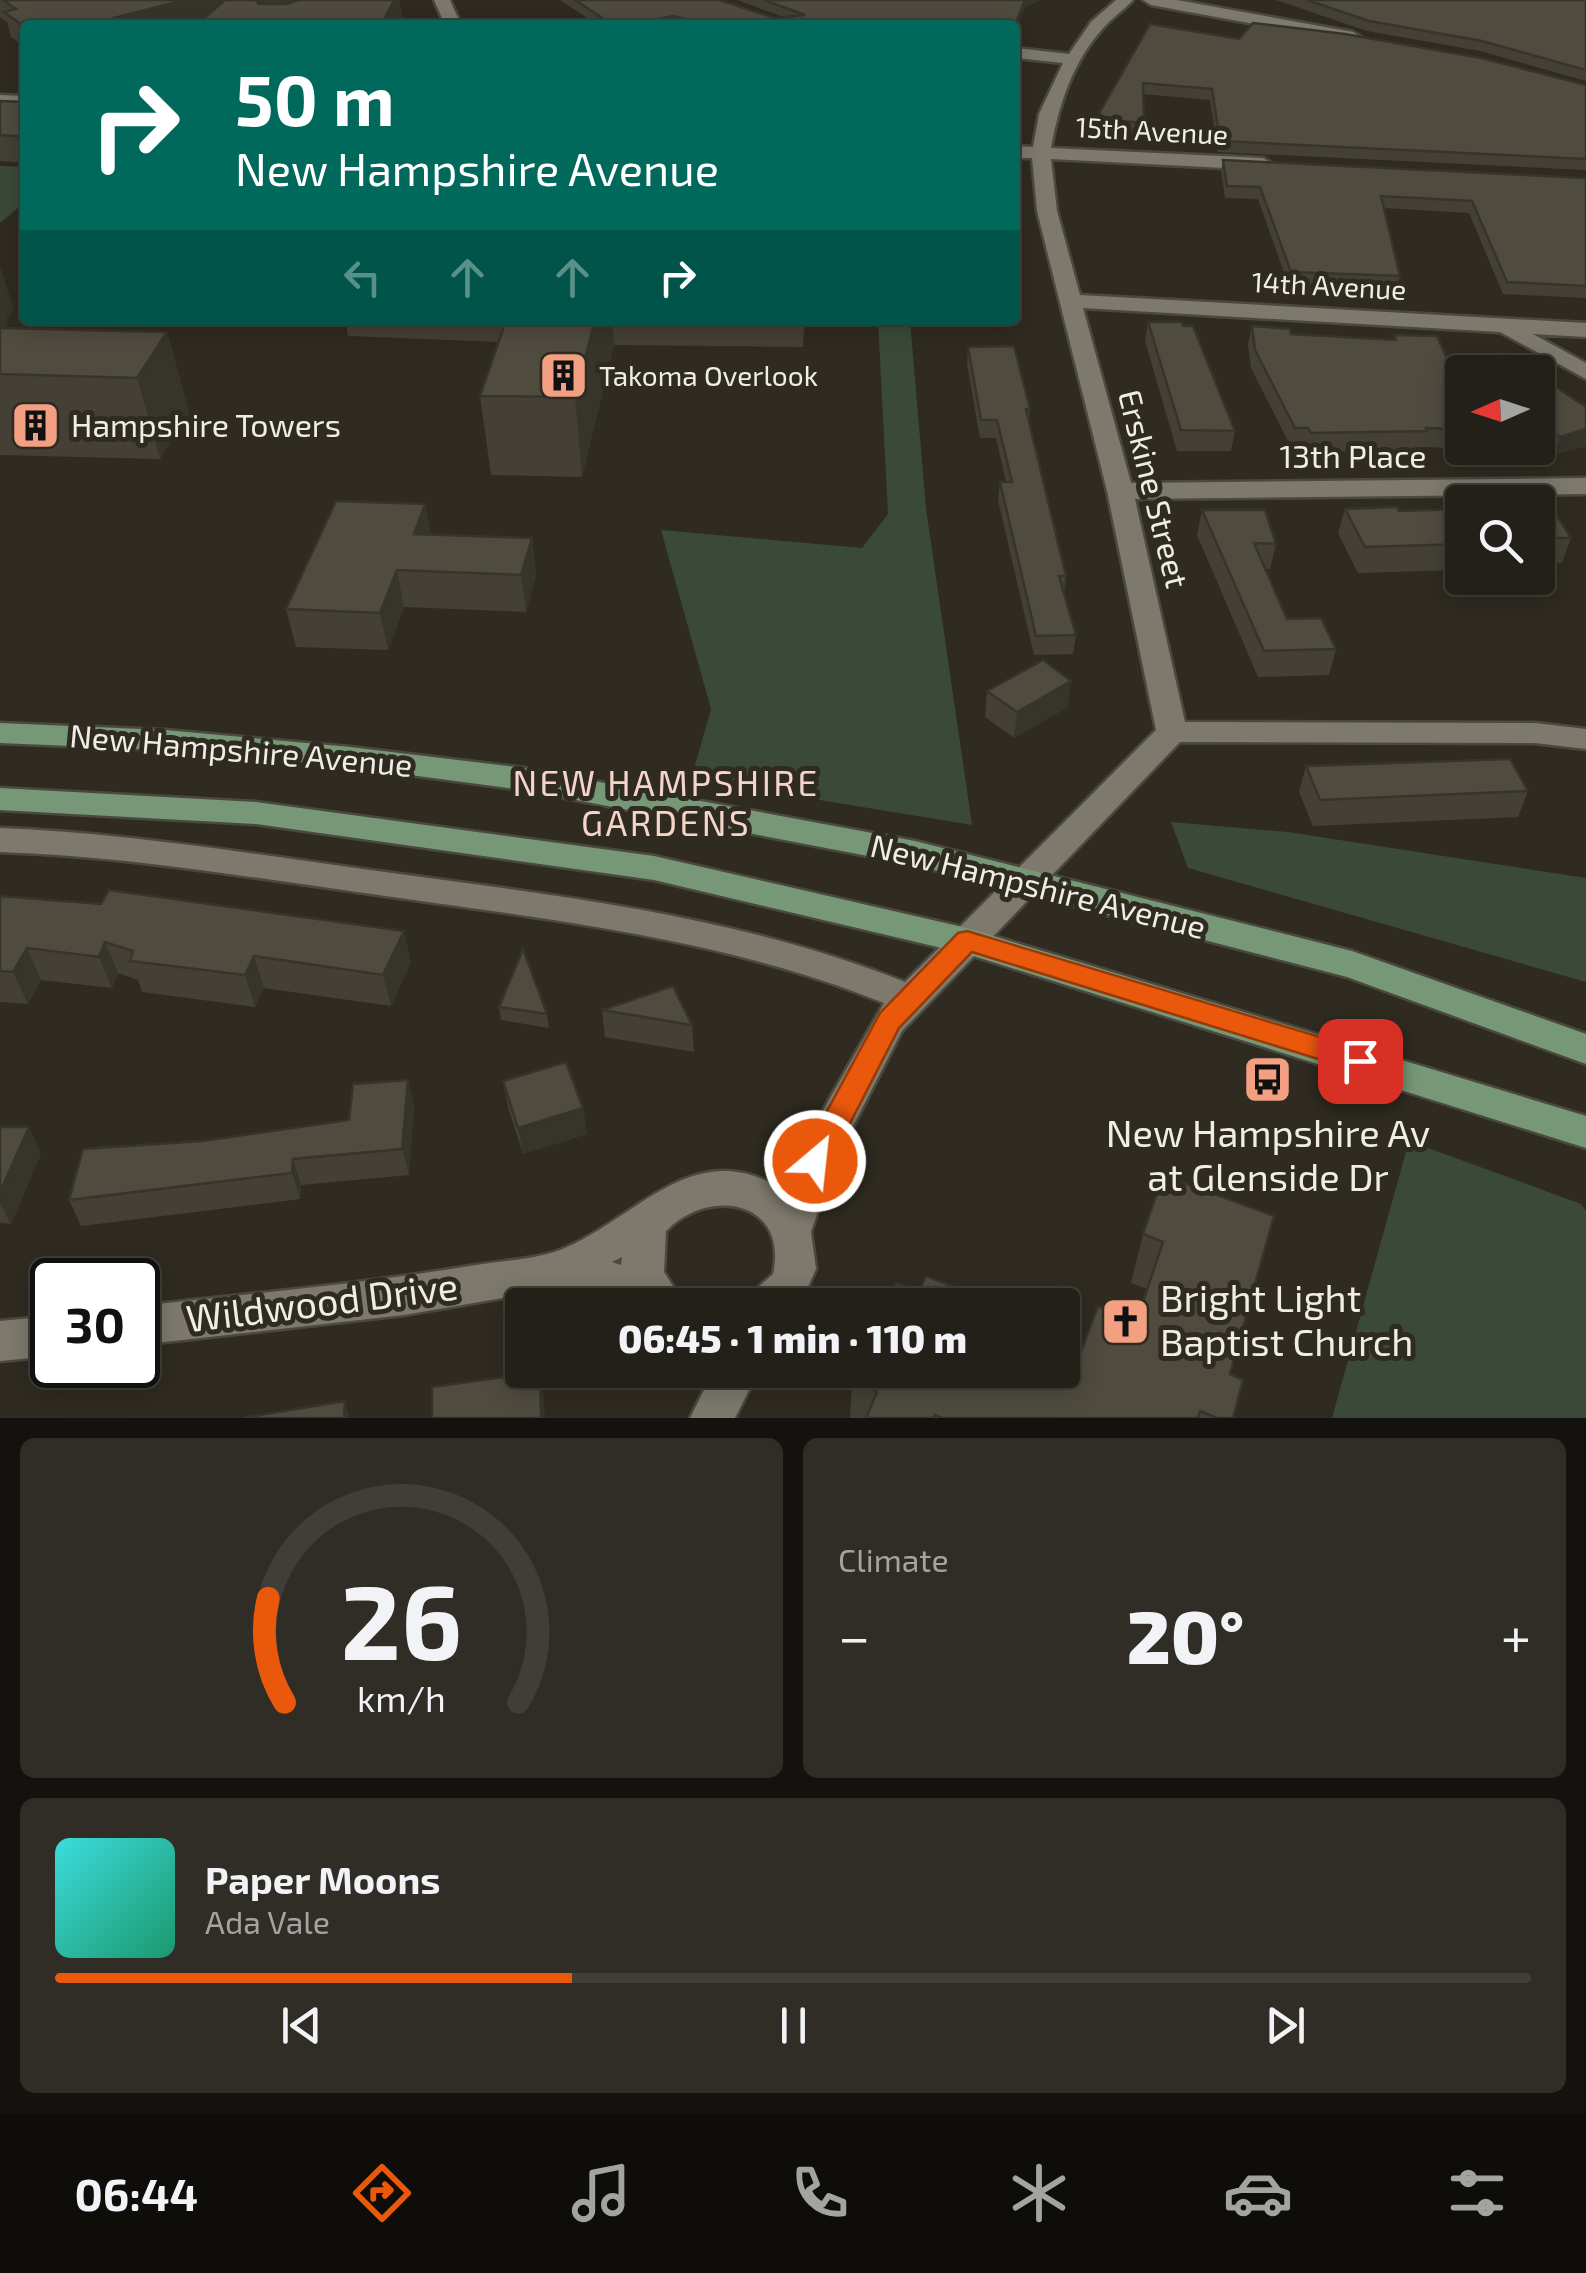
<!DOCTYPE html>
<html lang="en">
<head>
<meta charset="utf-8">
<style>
	body { margin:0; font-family:"Exo 2",sans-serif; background:#2f2d26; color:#f1f3f6; height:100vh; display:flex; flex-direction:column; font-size:38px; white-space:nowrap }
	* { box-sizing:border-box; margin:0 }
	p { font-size:32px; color:#a3a3a2 }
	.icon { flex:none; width:55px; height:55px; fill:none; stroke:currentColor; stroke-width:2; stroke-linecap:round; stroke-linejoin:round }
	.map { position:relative; height:1418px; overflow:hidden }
	.details { display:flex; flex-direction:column; gap:20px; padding:20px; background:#13120e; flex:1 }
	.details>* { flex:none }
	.top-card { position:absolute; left:20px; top:20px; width:1000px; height:305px; border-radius:10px; box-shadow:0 5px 25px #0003,0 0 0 2px #403e38; background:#00695c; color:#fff; overflow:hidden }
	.needle { width:65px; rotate:267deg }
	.fabs { position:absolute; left:1445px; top:355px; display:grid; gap:20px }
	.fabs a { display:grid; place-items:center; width:110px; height:110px; border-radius:10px; background:#232019; box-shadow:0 5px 25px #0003,0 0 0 2px #403e38; font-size:50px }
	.speed { position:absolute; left:30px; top:1258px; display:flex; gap:20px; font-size:50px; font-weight:700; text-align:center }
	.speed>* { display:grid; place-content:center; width:130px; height:130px; border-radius:50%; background:#232019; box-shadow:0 5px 25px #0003,0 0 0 2px #403e38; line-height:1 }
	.speed .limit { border:5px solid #111; border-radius:15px; background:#fff; color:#111 }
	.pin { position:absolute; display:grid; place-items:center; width:85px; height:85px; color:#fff; margin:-42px; border-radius:20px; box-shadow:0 5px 15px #0006 }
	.me { position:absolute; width:110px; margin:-55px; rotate:28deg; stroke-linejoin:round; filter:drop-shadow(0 0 8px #0008) }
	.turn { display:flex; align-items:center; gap:35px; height:210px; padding:0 50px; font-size:45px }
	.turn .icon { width:130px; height:130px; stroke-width:2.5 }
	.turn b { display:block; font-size:70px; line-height:85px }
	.lanes { display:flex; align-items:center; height:95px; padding:0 50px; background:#0003; justify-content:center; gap:50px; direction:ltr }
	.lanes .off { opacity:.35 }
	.big { font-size:75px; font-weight:800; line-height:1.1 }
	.details .card { flex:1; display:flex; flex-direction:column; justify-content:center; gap:15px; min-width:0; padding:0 35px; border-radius:15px; background:#2f2d26 }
	.details .dial { align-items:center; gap:0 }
	.dial svg { height:260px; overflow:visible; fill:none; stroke:#403e38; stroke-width:7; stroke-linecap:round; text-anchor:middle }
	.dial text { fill:#f1f3f6; stroke:none }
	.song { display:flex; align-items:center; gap:30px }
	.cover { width:120px; height:120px; border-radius:15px; background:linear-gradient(135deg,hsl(180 70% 55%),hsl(160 70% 35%)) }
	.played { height:10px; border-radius:5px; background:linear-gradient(90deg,#ea580c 35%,#403e38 35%) }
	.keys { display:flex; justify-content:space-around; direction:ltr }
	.heat { display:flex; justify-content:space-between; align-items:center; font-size:55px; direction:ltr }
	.details .tiles { flex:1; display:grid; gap:20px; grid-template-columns:1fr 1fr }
	.card:last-child { grid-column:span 2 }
	.trip { position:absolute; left:505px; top:1288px; width:575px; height:100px; border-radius:10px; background:#232019; box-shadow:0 5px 25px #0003,0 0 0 2px #403e38; font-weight:800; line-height:100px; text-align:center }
	.dock { display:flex; height:160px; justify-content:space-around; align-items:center; background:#0e0d0a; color:#a3a3a2 }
	.dock .icon { width:70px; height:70px }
	.dock .current { color:#ea580c }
	.dock b { font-size:45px; color:#f1f3f6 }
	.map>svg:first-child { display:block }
	.green { fill:#3b4a38 }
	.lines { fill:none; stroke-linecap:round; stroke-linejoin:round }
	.minor-casing { stroke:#4b483f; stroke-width:5 }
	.major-casing { stroke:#4b483f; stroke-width:5 }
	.minor { fill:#7d796d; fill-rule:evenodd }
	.major { fill:#779877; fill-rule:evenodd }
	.wall { fill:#444036 }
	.shaded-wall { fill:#37342c }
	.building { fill:#4f4b3f; stroke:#37342c; stroke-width:2.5 }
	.route { fill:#ea580c; stroke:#983908; stroke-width:2.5 }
	.labels { text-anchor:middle; stroke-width:10; stroke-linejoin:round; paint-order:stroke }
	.far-street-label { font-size:28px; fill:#efede6; stroke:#2f2b21 }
	.far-poi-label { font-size:28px; fill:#efede6; stroke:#2f2b21; text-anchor:start }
	.poi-label { font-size:32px; fill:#efede6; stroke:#2f2b21; text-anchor:start }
	.street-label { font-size:32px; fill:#efede6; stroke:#2f2b21 }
	.neighbourhood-label { font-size:35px; letter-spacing:2.5px; fill:#f6d5c9; stroke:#2f2b21 }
	.near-poi-label { font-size:38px; fill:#efede6; stroke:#2f2b21 }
	.near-street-label { font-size:38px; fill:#efede6; stroke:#2f2b21 }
</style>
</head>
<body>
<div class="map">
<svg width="1586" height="1418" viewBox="0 0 1586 1418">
	<rect width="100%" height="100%" fill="#2f2b21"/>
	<g class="green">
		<polygon points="0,166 25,167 25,202 0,223"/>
		<polygon points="878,320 910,320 926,509 972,825 691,779 711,709 661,530 862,548 888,514"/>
		<polygon points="1171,822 1288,832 1586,878 1586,982 1188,868"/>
		<polygon points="1409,1141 1581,1204 1586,1211 1586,1418 1332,1418"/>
	</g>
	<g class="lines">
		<defs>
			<g id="minor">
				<polygon points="434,0 450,0 461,25 445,25"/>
				<path d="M1116,0H1133C1124,10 1113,17 1104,27C1073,61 1059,104 1051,148L1263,158L1273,164L1263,170L1051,159L1057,211L1080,295L1586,323V337L1533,334L1586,363V379L1500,332L1083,308L1131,483L1586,478V494L1135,499L1185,722L1535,723L1586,729V749L1535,743L1180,742L902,1031L834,1163L811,1232L816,1269L800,1305H748L754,1291L773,1274C789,1201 710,1186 666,1231L664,1272L685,1305H628L566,1287L404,1315L138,1345V1306C249,1294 360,1284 470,1266C498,1261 533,1260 560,1250C638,1219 694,1132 785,1191L801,1149L884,1003C720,937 545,919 371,894C247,877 125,856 0,852V828C125,833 247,853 370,870C552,895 733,914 905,982L1156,730L1107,491L1037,211L1032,158H1015V146L1033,147L1039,114L1063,63L1015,58V48L1069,54L1091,22ZM622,1257L621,1265L612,1262Z"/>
				<polygon points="1143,0 1177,0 1353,32 1361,37 1353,42 1151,5"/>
				<polygon points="0,95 25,96 25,106 0,105"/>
				<polygon points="52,1316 52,1356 0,1361 0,1321"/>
				<polygon points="714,1370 759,1370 735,1418 690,1418"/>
			</g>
			<g id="major">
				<polygon points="0,723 165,730 350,747 524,768 915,841 1352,951 1586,1034 1586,1064 1347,977 915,865 524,790 350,767 165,750 0,743"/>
				<polygon points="0,788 256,802 654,856 967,928 1586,1116 1586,1148 967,954 654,880 256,824 0,810"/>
			</g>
		</defs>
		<use href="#minor" class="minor-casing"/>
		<use href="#major" class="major-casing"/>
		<use href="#minor" class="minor"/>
		<use href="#major" class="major"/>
	</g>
	<g class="wall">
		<polygon points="0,0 399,0 402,17 199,22 188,25 25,25 25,47 11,37 7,22 0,17"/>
		<polygon points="560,0 720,0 775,18 783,17 737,0 1042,0 1025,7 1015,25 598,25"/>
		<polygon points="1276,0 1586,0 1586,81 1480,51 1367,31"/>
		<polygon points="1150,24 1239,39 1586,85 1586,170 1218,152 1210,100 1143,94 1142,134 1094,130 1096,119"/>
		<polygon points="0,101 25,102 25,163 0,161"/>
		<polygon points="1223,160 1586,178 1586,298 1503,294 1469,213 1384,208 1400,276 1397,288 1288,284 1258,199 1225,198 1221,171"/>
		<polygon points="0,267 14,310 6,319 8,324 4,328 167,332 189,412 160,459 0,455"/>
		<polygon points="345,320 806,320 803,347 614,345 582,477 491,475 480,396 499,342 348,336"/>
		<polygon points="1148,322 1235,431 1231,451 1177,451 1145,341"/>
		<polygon points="1252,326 1291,334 1393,339 1394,335 1451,368 1462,372 1462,448 1538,448 1538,375 1586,407 1586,446 1554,455 1547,451 1423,447 1422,450 1307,452 1304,447 1291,447 1251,368 1248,344"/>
		<polygon points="968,347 1030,409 1029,421 1066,576 1064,592 1076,635 1073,654 1034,655 998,500 1000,482 1006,482 996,438 980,438 967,364"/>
		<polygon points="425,504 431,535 532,538 536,575 526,612 404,607 388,650 296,647 286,609"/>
		<polygon points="1538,506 1571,538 1562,563 1538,563"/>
		<polygon points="1345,509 1399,511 1462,509 1462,575 1457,575 1454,570 1358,573 1338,533"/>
		<polygon points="1202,510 1276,544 1270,569 1265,569 1287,619 1336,649 1329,675 1258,677 1197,535"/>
		<polygon points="987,691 1068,707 1014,738 985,717"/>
		<polygon points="1306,766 1528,791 1518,817 1313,826 1299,792"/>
		<polygon points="0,896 411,962 391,1006 264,988 255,1007 142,992 138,980 118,973 112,988 41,980 28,1004 0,1002"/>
		<polygon points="499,1007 547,1014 549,1028 501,1020"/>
		<polygon points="602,1010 692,1025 694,1052 605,1037"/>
		<polygon points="408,1080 414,1106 409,1175 301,1185 300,1199 81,1226 69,1200 349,1120"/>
		<polygon points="503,1081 583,1108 587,1134 523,1154 508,1107"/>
		<polygon points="0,1127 41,1153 11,1224 0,1223"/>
		<polygon points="1163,1175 1230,1374 1233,1418 850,1418 852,1381 1077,1362 1137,1320 1147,1289 1131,1283 1143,1234"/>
	</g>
	<g class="shaded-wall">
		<polygon points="184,0 246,0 248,9 188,25 87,25"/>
		<polygon points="256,0 302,0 263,21"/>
		<polygon points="394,0 399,0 402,17 398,25 381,25"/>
		<polygon points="1025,0 1042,0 1025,7 1015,33 1015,25"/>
		<polygon points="673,16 673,25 631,25"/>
		<polygon points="0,267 14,310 6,319 8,324 0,334"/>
		<polygon points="595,320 612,320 614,345 582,477 575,397"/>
		<polygon points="803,320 806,320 803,347"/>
		<polygon points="167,332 189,412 160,459 137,378"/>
		<polygon points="1586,429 1586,446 1554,455 1560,437"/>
		<polygon points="425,504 432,540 414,534"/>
		<polygon points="532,538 536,575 526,612 521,575"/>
		<polygon points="397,570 404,607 388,650 380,613"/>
		<polygon points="1071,681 1068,707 1014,738 1017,712"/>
		<polygon points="404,931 411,962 391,1006 383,975"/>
		<polygon points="105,942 118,973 112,988 99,957"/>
		<polygon points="27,948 41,980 28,1004 13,972"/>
		<polygon points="254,956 264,988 255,1007 245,975"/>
		<polygon points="408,1080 414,1106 409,1175 402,1149"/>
		<polygon points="583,1108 587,1134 523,1154 518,1128"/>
		<polygon points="29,1127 41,1153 11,1224 0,1203 0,1192"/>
		<polygon points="293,1159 301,1185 300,1199 292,1173"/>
		<polygon points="540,1372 544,1397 545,1418 541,1418"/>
		<polygon points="345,1401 350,1418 344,1418"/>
	</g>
	<g class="building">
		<polygon points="3,0 184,0 87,25 25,25 25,27 4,12 16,9"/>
		<polygon points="225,0 256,0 259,4 286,4 299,0 394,0 381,25 196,25"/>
		<polygon points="575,0 720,0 775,18 805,15 764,0 1025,0 1015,25 709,25 673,16 631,25 613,25"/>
		<polygon points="1307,0 1586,0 1586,70 1482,41 1369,21"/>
		<polygon points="1253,23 1345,34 1481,58 1586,85 1586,159 1220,141 1212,89 1143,83 1144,123 1096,119 1150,24 1239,39"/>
		<polygon points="0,101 25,102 25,137 0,135"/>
		<polygon points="1223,160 1586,178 1586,286 1507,282 1472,201 1381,196 1400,276 1291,272 1260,187 1227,186"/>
		<polygon points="506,320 595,320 575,397 480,396"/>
		<polygon points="1148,322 1182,322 1183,326 1193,326 1235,431 1181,430"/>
		<polygon points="1252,326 1290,329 1291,334 1396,340 1394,335 1437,336 1451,368 1504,353 1534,372 1462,372 1462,429 1426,428 1427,431 1311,433 1308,428 1295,428 1255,350"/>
		<polygon points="0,328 167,332 137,378 0,374"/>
		<polygon points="1014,346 1030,409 1026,409 1066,576 1059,576 1076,635 1036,636 1000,482 1012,482 997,420 981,420 968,347"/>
		<polygon points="1538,375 1586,407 1586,429 1560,437 1553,432 1538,432"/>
		<polygon points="336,501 425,504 414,534 532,538 521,575 397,570 380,613 286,609"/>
		<polygon points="1538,506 1551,506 1571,538 1538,538"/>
		<polygon points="1397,507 1399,511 1462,509 1462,546 1462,544 1365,547 1345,509"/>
		<polygon points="1202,510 1265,510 1276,544 1254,543 1287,619 1321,618 1336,649 1264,651"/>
		<polygon points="1043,660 1071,681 1017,712 987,691"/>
		<polygon points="1510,759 1528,791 1320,800 1306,766"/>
		<polygon points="109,890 404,931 383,975 254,956 245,975 130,961 133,951 105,942 99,957 27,948 13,972 0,971 0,896 101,904"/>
		<polygon points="523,949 547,1014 499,1007"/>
		<polygon points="673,986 692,1025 602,1010"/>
		<polygon points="566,1062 583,1108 518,1128 503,1081"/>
		<polygon points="408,1080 402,1149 293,1159 292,1173 69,1200 83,1149 202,1141 349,1120 353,1084"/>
		<polygon points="0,1127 29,1127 0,1192"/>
		<polygon points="1163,1175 1274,1216 1230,1374 1243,1380 1233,1418 1217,1418 1200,1411 1198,1418 942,1418 935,1415 933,1418 866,1418 877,1392 852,1381 857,1370 1062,1370 1062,1357 1077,1362 1098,1306 1137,1320 1163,1242 1143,1234"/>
		<polygon points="926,1276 980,1297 977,1305 886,1305 896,1283 919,1291"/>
		<polygon points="540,1372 541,1418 432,1418 432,1387"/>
		<polygon points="345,1401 344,1418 242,1418"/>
	</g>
	<polygon class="route" points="967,931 1360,1049 1369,1053 1374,1061 1369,1069 1360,1072 972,952 899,1028 826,1170 815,1174 805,1170 800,1161 880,1013 958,933"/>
	<defs>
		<symbol id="building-square" viewBox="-11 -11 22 22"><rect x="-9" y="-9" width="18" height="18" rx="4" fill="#f2a081" stroke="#2f2b21"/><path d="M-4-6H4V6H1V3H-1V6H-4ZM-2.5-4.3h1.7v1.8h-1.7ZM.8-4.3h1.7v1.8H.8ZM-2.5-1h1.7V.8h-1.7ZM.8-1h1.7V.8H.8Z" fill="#111"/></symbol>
		<symbol id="bus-square" viewBox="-11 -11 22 22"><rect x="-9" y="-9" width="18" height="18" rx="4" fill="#f2a081" stroke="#2f2b21"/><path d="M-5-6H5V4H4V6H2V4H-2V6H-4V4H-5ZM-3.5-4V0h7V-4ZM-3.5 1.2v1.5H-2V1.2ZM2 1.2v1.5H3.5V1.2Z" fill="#111"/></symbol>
		<symbol id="church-square" viewBox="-11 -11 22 22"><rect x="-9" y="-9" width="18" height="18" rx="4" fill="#f2a081" stroke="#2f2b21"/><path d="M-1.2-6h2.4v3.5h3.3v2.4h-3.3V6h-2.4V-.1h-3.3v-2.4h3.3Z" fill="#111"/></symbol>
	</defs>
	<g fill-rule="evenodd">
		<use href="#building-square" x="536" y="348" width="55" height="55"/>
		<use href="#building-square" x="8" y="398" width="55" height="55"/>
		<use href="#bus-square" x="1240" y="1052" width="55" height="55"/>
		<use href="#church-square" x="1098" y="1294" width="55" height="55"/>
	</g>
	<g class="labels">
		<g class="far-street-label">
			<text transform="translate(1152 131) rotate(3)" y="10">15th Avenue</text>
			<text transform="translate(1329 286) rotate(3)" y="10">14th Avenue</text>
		</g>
		<g class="far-poi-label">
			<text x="599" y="386">Takoma Overlook</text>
		</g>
		<g class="poi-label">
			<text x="71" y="437">Hampshire Towers</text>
		</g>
		<g class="street-label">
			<text x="1353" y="468">13th Place</text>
			<text transform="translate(1153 489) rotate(76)" y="11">Erskine Street</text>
			<text transform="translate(241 751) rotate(5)" y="11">New Hampshire Avenue</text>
			<text transform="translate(1038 887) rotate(14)" y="11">New Hampshire Avenue</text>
		</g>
		<g class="neighbourhood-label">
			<text x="666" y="796">NEW HAMPSHIRE<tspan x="666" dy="40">GARDENS</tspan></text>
		</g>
		<g class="near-poi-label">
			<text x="1268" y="1147">New Hampshire Av<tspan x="1268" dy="44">at Glenside Dr</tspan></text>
			<text x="1160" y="1312" text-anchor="start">Bright Light<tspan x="1160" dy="44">Baptist Church</tspan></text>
		</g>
		<g class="near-street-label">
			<text transform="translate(322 1303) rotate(-7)" y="13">Wildwood Drive</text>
		</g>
	</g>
</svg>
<div class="fabs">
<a><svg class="needle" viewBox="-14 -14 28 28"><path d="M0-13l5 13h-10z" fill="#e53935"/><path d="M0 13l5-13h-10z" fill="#a3a3a2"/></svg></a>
<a><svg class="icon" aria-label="search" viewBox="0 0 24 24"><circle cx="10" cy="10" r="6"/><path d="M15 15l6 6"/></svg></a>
</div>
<div class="speed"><div class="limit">30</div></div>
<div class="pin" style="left:1360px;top:1061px;background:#d93025"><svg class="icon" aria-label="arrive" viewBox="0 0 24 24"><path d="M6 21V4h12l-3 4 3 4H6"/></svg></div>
<svg class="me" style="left:815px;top:1161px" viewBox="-20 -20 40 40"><circle r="17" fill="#ea580c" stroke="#fff" stroke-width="3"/><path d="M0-11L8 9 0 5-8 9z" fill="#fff"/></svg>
<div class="trip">06:45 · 1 min · 110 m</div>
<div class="top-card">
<div class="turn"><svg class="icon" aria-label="right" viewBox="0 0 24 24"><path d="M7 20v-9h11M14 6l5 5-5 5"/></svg><div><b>50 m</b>New Hampshire Avenue</div></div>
<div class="lanes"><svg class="icon off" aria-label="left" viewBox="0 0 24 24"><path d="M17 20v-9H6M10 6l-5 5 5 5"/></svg><svg class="icon off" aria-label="ahead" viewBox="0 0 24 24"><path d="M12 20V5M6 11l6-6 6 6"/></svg><svg class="icon off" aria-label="ahead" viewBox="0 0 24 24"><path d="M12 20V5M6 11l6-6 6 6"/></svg><svg class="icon" aria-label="right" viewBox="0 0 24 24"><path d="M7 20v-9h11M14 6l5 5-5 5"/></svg></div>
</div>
</div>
<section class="details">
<div class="tiles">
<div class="card dial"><svg viewBox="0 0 100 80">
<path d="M14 69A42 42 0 1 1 86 69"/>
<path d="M14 69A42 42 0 0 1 9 37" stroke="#ea580c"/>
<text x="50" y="56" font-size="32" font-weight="700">26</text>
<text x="50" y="72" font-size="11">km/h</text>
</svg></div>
<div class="card"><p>Climate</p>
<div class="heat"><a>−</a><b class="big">20°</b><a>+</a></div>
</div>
<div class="card">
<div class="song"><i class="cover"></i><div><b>Paper Moons</b><p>Ada Vale</p></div></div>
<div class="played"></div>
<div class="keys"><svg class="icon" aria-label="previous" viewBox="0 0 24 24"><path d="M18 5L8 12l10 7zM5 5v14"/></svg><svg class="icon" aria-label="pause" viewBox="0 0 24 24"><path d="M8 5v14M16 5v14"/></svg><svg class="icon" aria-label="next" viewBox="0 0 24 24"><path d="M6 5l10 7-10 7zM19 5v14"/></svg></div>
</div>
</div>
</section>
<nav class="dock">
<b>06:44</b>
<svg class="icon current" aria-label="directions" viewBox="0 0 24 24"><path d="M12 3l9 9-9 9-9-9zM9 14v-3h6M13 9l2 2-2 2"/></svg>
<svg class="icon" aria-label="music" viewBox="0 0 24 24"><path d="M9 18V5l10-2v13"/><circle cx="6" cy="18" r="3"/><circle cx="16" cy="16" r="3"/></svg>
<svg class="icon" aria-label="phone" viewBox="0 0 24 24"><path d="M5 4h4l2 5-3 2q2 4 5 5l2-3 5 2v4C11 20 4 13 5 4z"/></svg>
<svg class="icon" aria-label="climate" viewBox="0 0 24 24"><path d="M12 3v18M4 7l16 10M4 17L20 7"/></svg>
<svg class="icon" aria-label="car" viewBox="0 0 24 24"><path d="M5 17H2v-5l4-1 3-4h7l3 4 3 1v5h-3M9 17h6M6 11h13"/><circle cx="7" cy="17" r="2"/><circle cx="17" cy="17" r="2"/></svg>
<svg class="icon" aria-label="filters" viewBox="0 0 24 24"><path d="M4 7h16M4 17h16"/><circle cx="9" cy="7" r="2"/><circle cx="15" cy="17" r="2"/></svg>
</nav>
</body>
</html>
